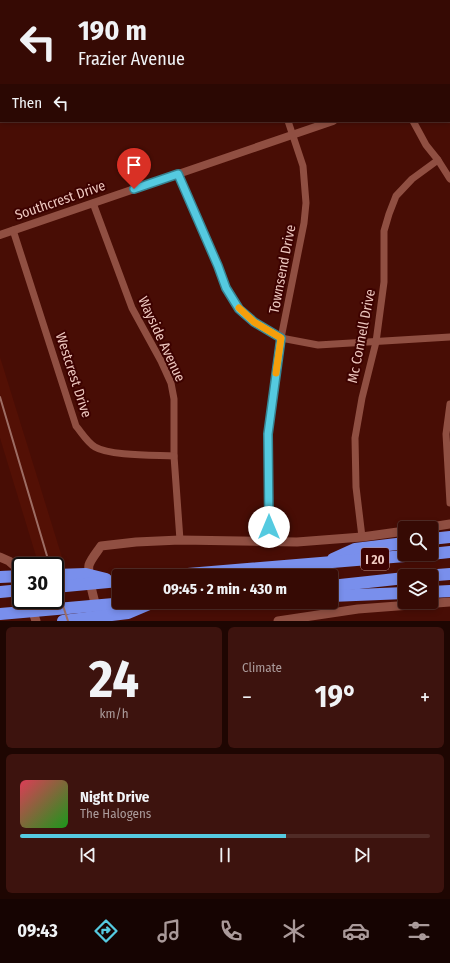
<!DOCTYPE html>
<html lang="en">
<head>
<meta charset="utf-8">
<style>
	body { margin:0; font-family:"Fira Sans Condensed",sans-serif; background:#3d130e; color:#f1f3f6; height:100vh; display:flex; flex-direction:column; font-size:15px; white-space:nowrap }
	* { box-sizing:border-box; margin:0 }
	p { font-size:13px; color:#aa9a9a }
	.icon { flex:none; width:22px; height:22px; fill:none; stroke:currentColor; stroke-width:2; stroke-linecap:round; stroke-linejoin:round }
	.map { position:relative; height:621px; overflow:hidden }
	.side { display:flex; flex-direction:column; gap:6px; padding:6px; background:#1e0602; flex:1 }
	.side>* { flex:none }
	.hud { position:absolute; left:0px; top:0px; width:450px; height:122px; box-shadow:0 2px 6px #0003,0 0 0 1px #502b26; background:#360a04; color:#f1f3f6; overflow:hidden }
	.tools { position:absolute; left:398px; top:521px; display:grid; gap:8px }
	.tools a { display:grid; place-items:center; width:40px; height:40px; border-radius:4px; background:#360a04; box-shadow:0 2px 6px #0003,0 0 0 1px #502b26; font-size:20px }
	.speed { position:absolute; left:12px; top:557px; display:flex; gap:8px; font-size:20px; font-weight:700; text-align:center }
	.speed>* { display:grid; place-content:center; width:52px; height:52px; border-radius:50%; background:#360a04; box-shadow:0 2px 6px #0003,0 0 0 1px #502b26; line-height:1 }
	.speed .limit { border:2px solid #111; border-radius:6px; background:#fff; color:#111 }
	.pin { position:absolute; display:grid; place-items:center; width:34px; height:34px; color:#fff; margin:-41px -17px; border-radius:50% 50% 50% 0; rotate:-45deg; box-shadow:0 0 4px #0007 }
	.pin .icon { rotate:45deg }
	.me { position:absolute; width:44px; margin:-22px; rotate:0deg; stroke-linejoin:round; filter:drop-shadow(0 0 3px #0008) }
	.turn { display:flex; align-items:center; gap:14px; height:84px; padding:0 12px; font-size:18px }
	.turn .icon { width:52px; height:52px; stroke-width:2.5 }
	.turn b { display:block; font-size:28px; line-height:34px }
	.then { display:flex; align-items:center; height:38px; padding:0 12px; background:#0003; gap:8px; font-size:15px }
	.big { font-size:30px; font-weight:700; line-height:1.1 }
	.side .tile { flex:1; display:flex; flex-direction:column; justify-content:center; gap:6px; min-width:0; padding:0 14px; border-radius:6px; background:#3d130e }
	.side .dial { align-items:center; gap:0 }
	.dial b { font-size:52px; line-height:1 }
	.song { display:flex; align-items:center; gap:12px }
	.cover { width:48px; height:48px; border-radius:6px; background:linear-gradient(135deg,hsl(350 70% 55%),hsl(120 70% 35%)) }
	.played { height:4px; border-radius:2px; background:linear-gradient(90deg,#55cae0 65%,#502b26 65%) }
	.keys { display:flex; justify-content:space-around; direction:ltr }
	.heat { display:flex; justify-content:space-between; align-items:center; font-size:22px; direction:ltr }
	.side .tiles { flex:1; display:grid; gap:6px; grid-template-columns:1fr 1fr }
	.tile:last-child { grid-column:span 2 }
	.trip { position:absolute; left:112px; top:569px; width:226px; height:40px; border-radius:4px; background:#360a04; box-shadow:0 2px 6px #0003,0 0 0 1px #502b26; font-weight:700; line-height:40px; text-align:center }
	.tab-bar { display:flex; height:64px; justify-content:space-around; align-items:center; background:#160402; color:#aa9a9a }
	.tab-bar .icon { width:28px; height:28px }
	.tab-bar .current { color:#55cae0 }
	.tab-bar b { font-size:18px; color:#f1f3f6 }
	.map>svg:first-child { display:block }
	.built { fill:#531005 }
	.park { fill:#842211 }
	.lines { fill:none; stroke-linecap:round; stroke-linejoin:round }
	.minor { stroke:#904f42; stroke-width:7 }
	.tertiary { stroke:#904f42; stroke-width:8 }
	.secondary { stroke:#904f42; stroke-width:9 }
	.motorway { stroke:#798fec; stroke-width:12 }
	.rail { stroke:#9d6d64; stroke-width:2 }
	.route-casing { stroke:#378392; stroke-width:10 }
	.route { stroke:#55cae0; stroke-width:7 }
	.slow { stroke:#f59e0b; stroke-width:7 }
	.labels { text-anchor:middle; stroke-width:4; stroke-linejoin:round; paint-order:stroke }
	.shield { fill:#3d0200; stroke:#b98d86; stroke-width:1 }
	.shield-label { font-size:13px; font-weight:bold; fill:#eec8bf }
	.street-label { font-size:14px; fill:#eec8bf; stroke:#3d0200 }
</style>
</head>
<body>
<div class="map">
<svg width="450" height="621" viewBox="0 0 450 621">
	<rect width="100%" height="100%" fill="#480d05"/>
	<g class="built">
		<polygon points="256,0 382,0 382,1 257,1"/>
		<polygon points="0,357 40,486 65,567 55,569 55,566 39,566 0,438"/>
	</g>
	<polygon class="park" points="382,0 450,0 450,76 449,76 449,1"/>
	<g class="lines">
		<g class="minor">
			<polyline points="246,0 247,1"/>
			<polyline points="413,121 426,145 438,160 450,179"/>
			<polyline points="178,174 218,266 226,288 239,309 254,323 281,338 318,345 450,337"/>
			<polyline points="93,203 132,308 161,361 171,383 174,399 174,456 180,540"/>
			<path d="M13,230L76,426C82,433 87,442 95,447C110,456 155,455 174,456"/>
			<polyline points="450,404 446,434 450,503"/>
			<polyline points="362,537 356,487 355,438 362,398 376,342 384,282 384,231 389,214 396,196 412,179 438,160"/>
			<polyline points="269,542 268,434 281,338 304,223 306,203 303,166 288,121"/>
		</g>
		<g class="tertiary">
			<polyline points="449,82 450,81"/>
			<polyline points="0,235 333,121"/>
		</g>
		<g class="secondary">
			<polyline points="425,528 450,524"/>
			<polyline points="0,557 9,561 17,568 21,578"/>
			<polyline points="29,600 36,621"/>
			<path d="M97,610C94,599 87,576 89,565C91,559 97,552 101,546L136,542L180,540L297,542L362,537L405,531"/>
			<polyline points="278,621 358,609 450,602"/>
		</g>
		<g class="motorway">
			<polyline points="431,539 450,537"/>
			<polyline points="431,554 450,552"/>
			<polyline points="333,559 355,549 405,543"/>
			<polyline points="55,575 86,574 106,579"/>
			<polyline points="164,576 429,554"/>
			<polyline points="425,576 450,574"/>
			<polyline points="0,577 21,576"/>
			<polyline points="331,586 405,578"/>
			<polyline points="55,587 119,581"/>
			<polyline points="0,592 21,590"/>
			<polyline points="431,592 450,591"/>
			<polyline points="331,596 405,593"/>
			<polyline points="0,614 136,602"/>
			<polyline points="63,621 128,613 154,602"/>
		</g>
		<g class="rail">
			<polyline points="0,397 50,566"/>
			<polyline points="55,581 68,621"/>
		</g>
	</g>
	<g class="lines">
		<defs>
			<polyline id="route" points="134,189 178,174 218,266 226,288 239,309 254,322 281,338 268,434 269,527"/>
		</defs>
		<use href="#route" class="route-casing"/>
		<use href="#route" class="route"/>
		<polyline class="slow" points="239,308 254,322 281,338 276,373"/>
	</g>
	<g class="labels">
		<rect class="shield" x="361" y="548" width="28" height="22" rx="3"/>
		<g class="shield-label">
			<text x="375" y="564">I 20</text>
		</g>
		<g class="street-label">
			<text transform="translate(60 200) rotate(-19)" y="5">Southcrest Drive</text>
			<text transform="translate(282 269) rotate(-79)" y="5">Townsend Drive</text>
			<text transform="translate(361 336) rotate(-79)" y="5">Mc Connell Drive</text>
			<text transform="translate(162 339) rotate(65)" y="5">Wayside Avenue</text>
			<text transform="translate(74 375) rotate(72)" y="5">Westcrest Drive</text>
		</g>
	</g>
</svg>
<div class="tools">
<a><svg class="icon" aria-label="search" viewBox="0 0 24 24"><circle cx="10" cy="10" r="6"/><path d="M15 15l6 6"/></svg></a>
<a><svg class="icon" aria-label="layers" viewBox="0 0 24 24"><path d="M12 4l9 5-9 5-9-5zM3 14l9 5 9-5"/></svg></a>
</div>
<div class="speed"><div class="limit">30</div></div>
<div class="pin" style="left:134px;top:189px;background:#d93025"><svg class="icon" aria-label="arrive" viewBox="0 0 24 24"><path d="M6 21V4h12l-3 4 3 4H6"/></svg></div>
<svg class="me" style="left:269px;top:527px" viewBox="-20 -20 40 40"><circle r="19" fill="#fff"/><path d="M0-13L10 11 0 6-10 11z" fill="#55cae0"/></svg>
<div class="trip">09:45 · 2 min · 430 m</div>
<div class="hud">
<div class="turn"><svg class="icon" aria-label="left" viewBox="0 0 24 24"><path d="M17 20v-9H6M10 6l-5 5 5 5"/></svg><div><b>190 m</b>Frazier Avenue</div></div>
<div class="then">Then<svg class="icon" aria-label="left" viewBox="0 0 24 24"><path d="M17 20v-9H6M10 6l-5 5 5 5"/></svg></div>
</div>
</div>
<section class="side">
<div class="tiles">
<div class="tile dial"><b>24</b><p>km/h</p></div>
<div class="tile"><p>Climate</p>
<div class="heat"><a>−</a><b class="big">19°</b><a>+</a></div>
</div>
<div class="tile">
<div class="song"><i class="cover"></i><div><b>Night Drive</b><p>The Halogens</p></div></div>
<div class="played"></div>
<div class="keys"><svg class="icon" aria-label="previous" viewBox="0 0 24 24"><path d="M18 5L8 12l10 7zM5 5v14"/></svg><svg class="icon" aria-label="pause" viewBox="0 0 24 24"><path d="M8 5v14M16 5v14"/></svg><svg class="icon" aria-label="next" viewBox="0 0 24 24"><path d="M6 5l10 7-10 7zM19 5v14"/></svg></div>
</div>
</div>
</section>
<nav class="tab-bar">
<b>09:43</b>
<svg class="icon current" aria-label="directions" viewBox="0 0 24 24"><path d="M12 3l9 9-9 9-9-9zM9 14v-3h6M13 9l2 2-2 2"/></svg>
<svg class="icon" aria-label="music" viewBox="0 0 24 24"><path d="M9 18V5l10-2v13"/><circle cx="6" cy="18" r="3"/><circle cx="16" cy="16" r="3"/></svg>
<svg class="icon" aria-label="phone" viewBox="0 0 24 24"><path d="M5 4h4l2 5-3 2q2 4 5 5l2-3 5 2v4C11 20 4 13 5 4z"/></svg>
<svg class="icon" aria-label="climate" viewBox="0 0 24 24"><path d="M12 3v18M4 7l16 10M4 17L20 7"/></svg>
<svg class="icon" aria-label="car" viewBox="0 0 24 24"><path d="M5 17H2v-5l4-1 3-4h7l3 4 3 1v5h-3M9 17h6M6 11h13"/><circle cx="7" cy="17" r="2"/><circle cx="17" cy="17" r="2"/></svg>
<svg class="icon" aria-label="filters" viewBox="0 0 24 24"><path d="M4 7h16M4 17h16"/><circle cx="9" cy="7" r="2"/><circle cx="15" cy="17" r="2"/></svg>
</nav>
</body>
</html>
